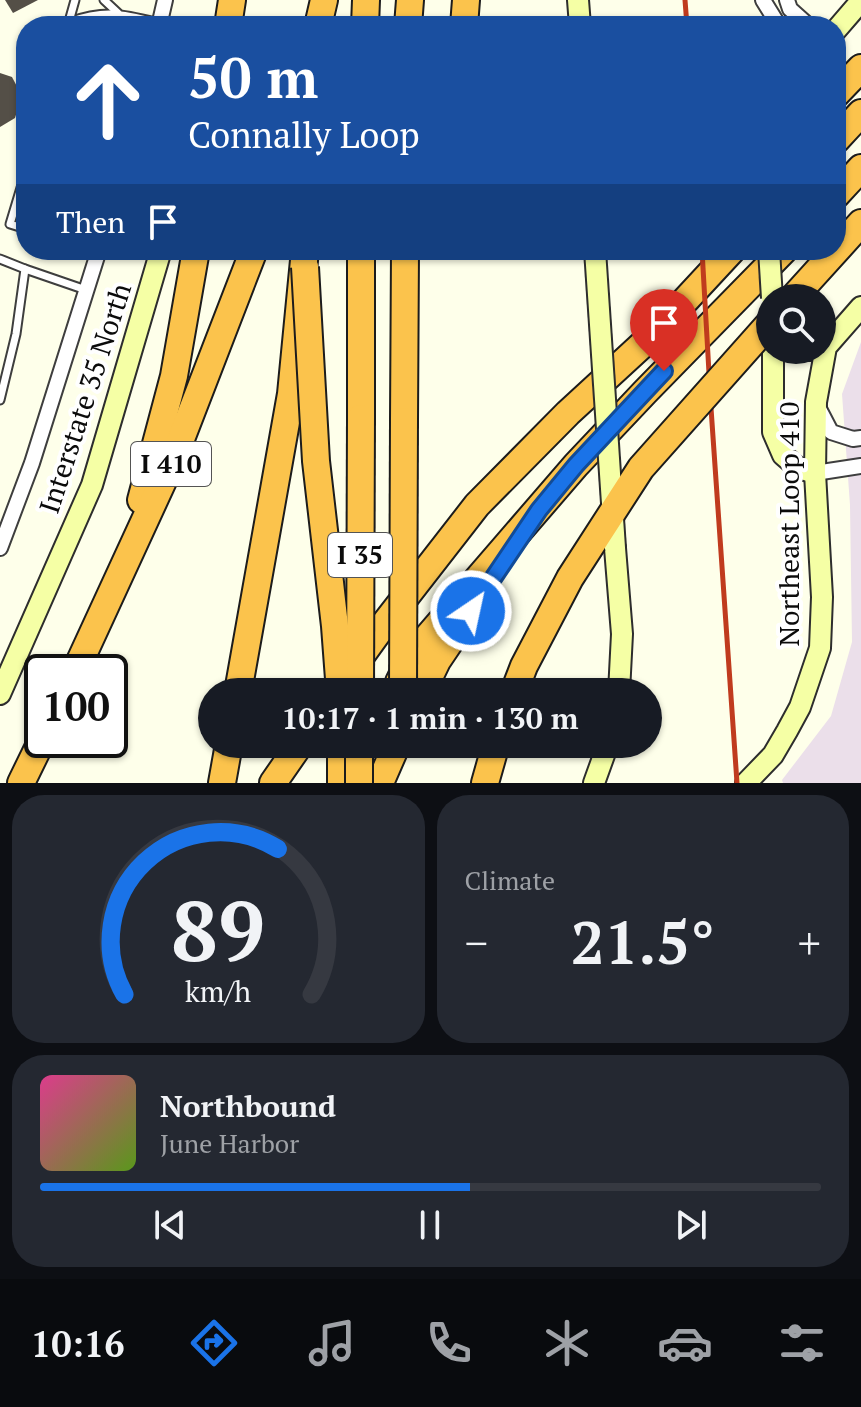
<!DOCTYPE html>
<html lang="en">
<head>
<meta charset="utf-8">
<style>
	body { margin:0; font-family:"PT Serif",serif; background:#242831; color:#f1f3f6; height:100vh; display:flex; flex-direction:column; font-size:30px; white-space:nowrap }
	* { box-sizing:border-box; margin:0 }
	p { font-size:26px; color:#9ea1a6 }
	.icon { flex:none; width:44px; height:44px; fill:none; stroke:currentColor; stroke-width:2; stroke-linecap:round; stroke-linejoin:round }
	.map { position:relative; height:783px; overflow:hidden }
	.sheet { display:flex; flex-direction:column; gap:12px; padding:12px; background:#0d0f14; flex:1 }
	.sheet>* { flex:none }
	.guide { position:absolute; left:16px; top:16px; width:830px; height:244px; border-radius:32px; box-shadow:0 2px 6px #0004; background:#1a4fa0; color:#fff; overflow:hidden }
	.controls { position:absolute; left:756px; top:284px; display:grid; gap:16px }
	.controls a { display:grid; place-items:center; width:80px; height:80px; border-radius:50%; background:#171b24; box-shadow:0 2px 6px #0004; font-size:40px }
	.speed { position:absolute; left:24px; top:654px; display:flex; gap:16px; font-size:40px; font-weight:700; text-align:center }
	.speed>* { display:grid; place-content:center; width:104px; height:104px; border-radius:50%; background:#171b24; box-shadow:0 2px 6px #0004; line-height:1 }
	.speed .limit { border:4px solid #111; border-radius:12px; background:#fff; color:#111 }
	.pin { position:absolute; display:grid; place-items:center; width:68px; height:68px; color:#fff; margin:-82px -34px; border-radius:50% 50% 50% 0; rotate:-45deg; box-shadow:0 0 8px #0007 }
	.pin .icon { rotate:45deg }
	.me { position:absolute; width:88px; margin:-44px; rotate:34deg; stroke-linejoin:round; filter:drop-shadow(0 0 6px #0008) }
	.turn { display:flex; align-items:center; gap:28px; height:168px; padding:0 40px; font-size:36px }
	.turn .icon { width:104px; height:104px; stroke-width:2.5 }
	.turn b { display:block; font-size:56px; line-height:68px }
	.then { display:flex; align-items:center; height:76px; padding:0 40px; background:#0003; gap:16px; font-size:30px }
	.big { font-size:60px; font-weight:700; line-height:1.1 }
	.sheet .card { flex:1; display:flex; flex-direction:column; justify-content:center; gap:12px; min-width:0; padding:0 28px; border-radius:32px; background:#242831 }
	.sheet .dial { align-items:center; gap:0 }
	.dial svg { height:208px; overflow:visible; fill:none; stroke:#363941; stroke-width:7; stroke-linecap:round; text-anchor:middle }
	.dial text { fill:#f1f3f6; stroke:none }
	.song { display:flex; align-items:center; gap:24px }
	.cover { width:96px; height:96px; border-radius:12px; background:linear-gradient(135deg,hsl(330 70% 55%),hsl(90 70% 35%)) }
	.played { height:8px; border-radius:4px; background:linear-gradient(90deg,#1a73e8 55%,#363941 55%) }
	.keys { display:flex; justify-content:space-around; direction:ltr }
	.heat { display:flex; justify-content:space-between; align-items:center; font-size:44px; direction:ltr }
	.sheet .tiles { flex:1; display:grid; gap:12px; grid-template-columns:1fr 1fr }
	.card:last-child { grid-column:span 2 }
	.trip { position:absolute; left:198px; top:678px; width:464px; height:80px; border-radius:40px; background:#171b24; box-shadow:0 2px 6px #0004; font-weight:700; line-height:80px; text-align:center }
	.dock { display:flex; height:128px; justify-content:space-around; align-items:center; background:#090b0e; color:#9ea1a6 }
	.dock .icon { width:56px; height:56px }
	.dock .on { color:#1a73e8 }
	.dock b { font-size:36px; color:#f1f3f6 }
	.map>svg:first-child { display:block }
	.industrial { fill:#ebdfea }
	.building { fill:#544f47 }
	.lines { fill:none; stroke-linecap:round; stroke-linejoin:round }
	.service-casing { stroke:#3e3e3e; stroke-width:11 }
	.minor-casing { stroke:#3e3e3e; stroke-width:18 }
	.secondary-casing { stroke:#2d2d2d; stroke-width:24 }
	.motorway-casing { stroke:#1c1c1c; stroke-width:30 }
	.service { stroke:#fff; stroke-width:7 }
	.minor { stroke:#fff; stroke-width:14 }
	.secondary { stroke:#f5ffa5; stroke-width:20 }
	.motorway { stroke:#fbc34c; stroke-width:26 }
	.rail { stroke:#c03b1e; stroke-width:5 }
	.secondary-bridge-casing { stroke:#2d2d2d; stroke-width:24; stroke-linecap:butt }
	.motorway-bridge-casing { stroke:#1c1c1c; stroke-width:30; stroke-linecap:butt }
	.secondary-bridge { stroke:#f5ffa5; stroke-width:20 }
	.motorway-bridge { stroke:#fbc34c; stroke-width:26 }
	.route-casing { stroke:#114b97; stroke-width:20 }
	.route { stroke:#1a73e8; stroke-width:14 }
	.labels { text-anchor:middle; stroke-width:8; stroke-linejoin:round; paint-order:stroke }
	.shield { fill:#fff; stroke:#545454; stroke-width:2 }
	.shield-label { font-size:26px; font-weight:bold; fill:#0b0b0b }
	.street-label { font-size:28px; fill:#0b0b0b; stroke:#fff }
</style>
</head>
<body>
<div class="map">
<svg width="861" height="783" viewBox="0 0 861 783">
	<rect width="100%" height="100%" fill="#feffea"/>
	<polygon class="industrial" points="861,342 861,783 783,783 782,780 831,716 852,642 850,505 842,394"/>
	<g class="building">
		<polygon points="5,0 38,0 13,13"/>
		<polygon points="0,73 12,77 22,96 15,118 0,127"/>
	</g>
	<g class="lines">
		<defs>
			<g id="service">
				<polyline points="104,0 118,13"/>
				<path d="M69,22C106,9 123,14 160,23"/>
				<polyline points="68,25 75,0"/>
				<polyline points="26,171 10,224 26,229"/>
				<polyline points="0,259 25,269"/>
				<polyline points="0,400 16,334 25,269 86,290"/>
			</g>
			<g id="minor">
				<polyline points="763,0 779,26"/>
				<polyline points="787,0 790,9 809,26"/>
				<polyline points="159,26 165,0"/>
				<polyline points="818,407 831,432 853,439 861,438"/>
				<polyline points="815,473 861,466"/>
				<polyline points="0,548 32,463 99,250"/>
			</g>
			<g id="secondary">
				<polyline points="578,0 580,26"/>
				<polyline points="836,30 861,1"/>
				<polyline points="773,350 773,432 783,455 798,468 815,473"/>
				<polyline points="796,350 814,350"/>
				<polyline points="615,548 622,634 619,692"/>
				<polyline points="0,694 92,485 161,250"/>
				<polyline points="594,783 608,744"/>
				<polyline points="746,783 773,755 787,731 800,707 820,648 822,597 815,473 816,402 826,347 861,307"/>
			</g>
			<g id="motorway">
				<polyline points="228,26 232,0"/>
				<polyline points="318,26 324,0"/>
				<polyline points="365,26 366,0"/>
				<polyline points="408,26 410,0"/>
				<polyline points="464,26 466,0"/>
				<polyline points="836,94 861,68"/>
				<polyline points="836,140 861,113"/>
				<polyline points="836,195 861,168"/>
				<polyline points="793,298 861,223"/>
				<polyline points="361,418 361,250"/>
				<polyline points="404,421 405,250"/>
				<polyline points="141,500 174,376 196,250"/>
				<polyline points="353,667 379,631 477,505 568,413 655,333 732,250"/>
				<polyline points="75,672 174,457 254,250"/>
				<polyline points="399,682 412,655 576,465 645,392 784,250"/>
				<polyline points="238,692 291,394 305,250"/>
				<polyline points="422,692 437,661 476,603"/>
				<polyline points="341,744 341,783"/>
				<polyline points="21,783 42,740"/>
				<polyline points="222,783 229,744"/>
				<polyline points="273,783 300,744"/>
				<polyline points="380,783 397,744"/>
				<polyline points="485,783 496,744"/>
			</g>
		</defs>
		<use href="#service" class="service-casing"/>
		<use href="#minor" class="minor-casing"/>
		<use href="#secondary" class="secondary-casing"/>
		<use href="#motorway" class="motorway-casing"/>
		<use href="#service" class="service"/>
		<use href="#minor" class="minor"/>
		<use href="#secondary" class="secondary"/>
		<use href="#motorway" class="motorway"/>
		<g class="rail">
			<polyline points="685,0 687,26"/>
			<polyline points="702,250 711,408 737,783"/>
		</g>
		<defs>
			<g id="secondary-bridge">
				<polyline points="595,250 615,548"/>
				<polyline points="769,250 772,298"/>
			</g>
			<g id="motorway-bridge">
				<polyline points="305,267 316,461 335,626 340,692"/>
				<polyline points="360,692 361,418"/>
				<polyline points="403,692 404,421"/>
				<polyline points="514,692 524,666 570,578 641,468 770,323"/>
				<polyline points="359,783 359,744"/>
			</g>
		</defs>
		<use href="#secondary-bridge" class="secondary-bridge-casing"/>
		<use href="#motorway-bridge" class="motorway-bridge-casing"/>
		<use href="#secondary-bridge" class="secondary-bridge"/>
		<use href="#motorway-bridge" class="motorway-bridge"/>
	</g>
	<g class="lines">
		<defs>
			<polyline id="route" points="471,611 539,510 576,465 664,371"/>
		</defs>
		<use href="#route" class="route-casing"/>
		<use href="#route" class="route"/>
	</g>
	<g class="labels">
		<g class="shield">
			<rect x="131" y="442" width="80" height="44" rx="6"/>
			<rect x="328" y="533" width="64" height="44" rx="6"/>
		</g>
		<g class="shield-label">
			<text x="171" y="473">I 410</text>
			<text x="360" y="564">I 35</text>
		</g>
		<g class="street-label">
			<text transform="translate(85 398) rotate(-72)" y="10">Interstate 35 North</text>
			<text transform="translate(789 524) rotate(-90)" y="10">Northeast Loop 410</text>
		</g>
	</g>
</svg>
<div class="controls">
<a><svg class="icon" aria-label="search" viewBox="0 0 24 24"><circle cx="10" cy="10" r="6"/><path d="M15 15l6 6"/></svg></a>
</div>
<div class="speed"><div class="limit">100</div></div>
<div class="pin" style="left:664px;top:371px;background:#d93025"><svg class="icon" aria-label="arrive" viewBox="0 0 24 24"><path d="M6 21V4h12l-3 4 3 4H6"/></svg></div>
<svg class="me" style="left:471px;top:611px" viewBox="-20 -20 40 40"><circle r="17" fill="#1a73e8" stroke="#fff" stroke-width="3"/><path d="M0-11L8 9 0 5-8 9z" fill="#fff"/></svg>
<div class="trip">10:17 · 1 min · 130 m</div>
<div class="guide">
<div class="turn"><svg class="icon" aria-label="ahead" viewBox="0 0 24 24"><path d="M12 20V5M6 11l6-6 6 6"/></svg><div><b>50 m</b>Connally Loop</div></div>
<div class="then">Then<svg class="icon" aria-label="arrive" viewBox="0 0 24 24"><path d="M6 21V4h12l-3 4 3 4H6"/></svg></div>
</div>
</div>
<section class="sheet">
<div class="tiles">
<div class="card dial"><svg viewBox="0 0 100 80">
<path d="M14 69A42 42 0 1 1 86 69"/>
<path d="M14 69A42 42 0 0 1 73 13" stroke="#1a73e8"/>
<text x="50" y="56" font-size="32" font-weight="700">89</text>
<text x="50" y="72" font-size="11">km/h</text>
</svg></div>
<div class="card"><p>Climate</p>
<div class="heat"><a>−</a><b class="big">21.5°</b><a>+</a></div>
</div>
<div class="card">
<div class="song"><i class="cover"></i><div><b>Northbound</b><p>June Harbor</p></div></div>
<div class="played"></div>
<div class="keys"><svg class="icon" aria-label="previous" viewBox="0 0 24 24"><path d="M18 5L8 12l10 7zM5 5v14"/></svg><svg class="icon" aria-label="pause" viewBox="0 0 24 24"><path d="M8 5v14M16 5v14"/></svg><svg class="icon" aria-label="next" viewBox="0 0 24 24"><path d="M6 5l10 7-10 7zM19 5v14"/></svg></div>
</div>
</div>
</section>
<nav class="dock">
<b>10:16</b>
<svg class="icon on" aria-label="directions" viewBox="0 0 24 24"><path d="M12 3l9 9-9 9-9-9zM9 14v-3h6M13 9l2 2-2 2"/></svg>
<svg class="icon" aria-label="music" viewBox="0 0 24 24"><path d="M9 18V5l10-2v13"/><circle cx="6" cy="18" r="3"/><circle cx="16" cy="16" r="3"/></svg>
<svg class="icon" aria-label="phone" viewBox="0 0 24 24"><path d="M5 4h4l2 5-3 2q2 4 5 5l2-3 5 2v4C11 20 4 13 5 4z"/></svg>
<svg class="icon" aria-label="climate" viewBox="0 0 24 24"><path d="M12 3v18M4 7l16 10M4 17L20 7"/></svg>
<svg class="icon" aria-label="car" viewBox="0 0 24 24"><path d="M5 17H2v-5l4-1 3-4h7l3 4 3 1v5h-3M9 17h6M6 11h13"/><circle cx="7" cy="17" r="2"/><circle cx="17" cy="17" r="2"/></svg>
<svg class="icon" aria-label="filters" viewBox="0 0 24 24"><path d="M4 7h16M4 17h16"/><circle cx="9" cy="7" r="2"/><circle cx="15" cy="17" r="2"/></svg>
</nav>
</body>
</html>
